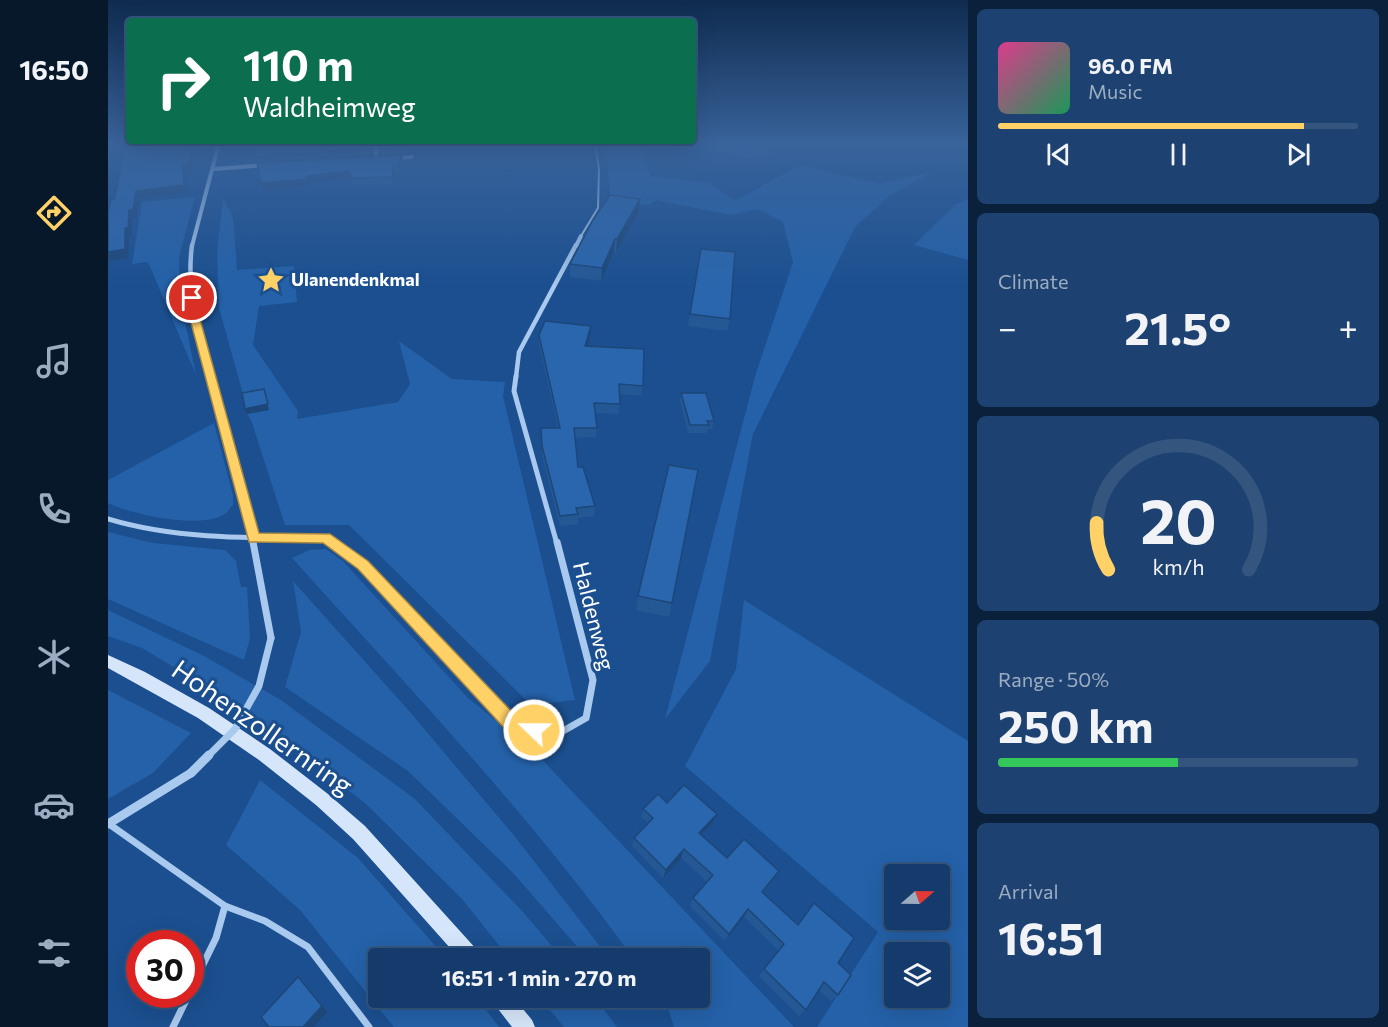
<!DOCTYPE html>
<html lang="en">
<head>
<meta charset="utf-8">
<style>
	body { margin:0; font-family:Commissioner,sans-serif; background:#1d4271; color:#f1f3f6; height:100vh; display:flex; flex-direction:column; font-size:22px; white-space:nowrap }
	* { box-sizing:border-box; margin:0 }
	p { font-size:20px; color:#9dadc1 }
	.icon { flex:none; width:33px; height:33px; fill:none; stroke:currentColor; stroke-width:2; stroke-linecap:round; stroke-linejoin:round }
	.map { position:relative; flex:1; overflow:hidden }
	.sheet { display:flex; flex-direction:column; gap:9px; padding:9px; background:#0b203b; width:420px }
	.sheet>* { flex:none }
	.top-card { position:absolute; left:18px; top:18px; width:570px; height:126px; border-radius:6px; box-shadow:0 6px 24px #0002,0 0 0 2px #33557e; background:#0b6e4f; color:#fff; overflow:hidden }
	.needle { width:39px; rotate:70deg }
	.buttons { position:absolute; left:776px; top:864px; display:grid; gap:12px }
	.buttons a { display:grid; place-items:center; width:66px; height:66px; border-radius:6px; background:#143b6b; box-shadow:0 6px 24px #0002,0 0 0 2px #33557e; font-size:30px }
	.speed { position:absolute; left:18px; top:930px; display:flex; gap:12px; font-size:30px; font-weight:700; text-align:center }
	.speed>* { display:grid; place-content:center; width:78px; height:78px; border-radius:50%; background:#143b6b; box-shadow:0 6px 24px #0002,0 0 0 2px #33557e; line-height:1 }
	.speed .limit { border:9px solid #d22; background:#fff; color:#111 }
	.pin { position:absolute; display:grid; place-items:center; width:51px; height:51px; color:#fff; margin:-26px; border:3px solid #fff; border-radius:50%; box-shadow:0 2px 6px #0007 }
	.me { position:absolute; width:66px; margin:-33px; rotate:292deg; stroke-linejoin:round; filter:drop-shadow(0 0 4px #0008) }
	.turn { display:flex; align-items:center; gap:21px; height:126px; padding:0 18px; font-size:27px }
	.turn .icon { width:78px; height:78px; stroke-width:2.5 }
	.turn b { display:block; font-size:42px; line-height:51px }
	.big { font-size:45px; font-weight:700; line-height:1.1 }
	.sheet .widget { flex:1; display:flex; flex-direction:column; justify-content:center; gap:9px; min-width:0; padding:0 21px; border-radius:9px; background:#1d4271 }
	.sheet .dial { align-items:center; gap:0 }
	.dial svg { height:156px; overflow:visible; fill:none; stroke:#33557e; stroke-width:7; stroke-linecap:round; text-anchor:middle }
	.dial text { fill:#f1f3f6; stroke:none }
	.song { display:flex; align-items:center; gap:18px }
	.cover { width:72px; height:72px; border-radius:9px; background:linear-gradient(135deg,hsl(330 70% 55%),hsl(150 70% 35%)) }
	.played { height:6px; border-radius:3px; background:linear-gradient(90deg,#ffd166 85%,#33557e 85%) }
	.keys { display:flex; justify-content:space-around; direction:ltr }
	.heat { display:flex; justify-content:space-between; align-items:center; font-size:33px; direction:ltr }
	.charge { height:9px; border-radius:4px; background:linear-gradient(90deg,#34c759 50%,#33557e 0) }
	.trip { position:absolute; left:260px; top:948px; width:342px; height:60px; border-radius:6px; background:#143b6b; box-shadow:0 6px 24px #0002,0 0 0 2px #33557e; font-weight:700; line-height:60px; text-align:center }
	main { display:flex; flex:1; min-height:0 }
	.tabs { display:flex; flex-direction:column; width:108px; justify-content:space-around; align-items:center; background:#08182b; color:#9dadc1 }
	.tabs .icon { width:42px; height:42px }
	.tabs .on { color:#ffd166 }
	.tabs b { font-size:27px; color:#f1f3f6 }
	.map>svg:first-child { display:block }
	.green { fill:#2461a8; fill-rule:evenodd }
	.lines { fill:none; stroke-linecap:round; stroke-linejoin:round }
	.service-far1 { stroke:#a9c9ee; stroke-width:2 }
	.service { stroke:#a9c9ee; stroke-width:7 }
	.minor-far4 { stroke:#a9c9ee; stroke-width:4 }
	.minor-far3 { stroke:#a9c9ee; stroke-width:4.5 }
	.minor-far2 { stroke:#a9c9ee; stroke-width:5 }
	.minor-far1 { stroke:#a9c9ee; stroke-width:7 }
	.minor { stroke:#a9c9ee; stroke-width:9 }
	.secondary { fill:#d6e6fa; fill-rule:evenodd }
	.minor-bridge-far1 { stroke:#a9c9ee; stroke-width:7 }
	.minor-bridge { stroke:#a9c9ee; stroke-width:9 }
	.wall { fill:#245895 }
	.shaded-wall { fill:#1d4779 }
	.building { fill:#2a66ad; stroke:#1d4779; stroke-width:1.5 }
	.route { fill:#ffd166; stroke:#a68842; stroke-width:1.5 }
	.labels { text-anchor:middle; stroke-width:6; stroke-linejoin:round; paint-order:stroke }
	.far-poi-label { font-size:18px; font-weight:bold; fill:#fff; stroke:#1b4f8f; text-anchor:start }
	.street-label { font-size:22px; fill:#fff; stroke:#1b4f8f }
	.near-street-label { font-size:27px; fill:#fff; stroke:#1b4f8f }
</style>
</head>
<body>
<main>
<nav class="tabs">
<b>16:50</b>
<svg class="icon on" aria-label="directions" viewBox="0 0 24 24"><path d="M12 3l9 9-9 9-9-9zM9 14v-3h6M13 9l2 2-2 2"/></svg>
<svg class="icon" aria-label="music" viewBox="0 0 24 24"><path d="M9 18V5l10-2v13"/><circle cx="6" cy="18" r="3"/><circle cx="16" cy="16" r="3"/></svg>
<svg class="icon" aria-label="phone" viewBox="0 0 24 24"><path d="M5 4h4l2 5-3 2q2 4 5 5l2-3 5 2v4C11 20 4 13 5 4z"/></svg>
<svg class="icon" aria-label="climate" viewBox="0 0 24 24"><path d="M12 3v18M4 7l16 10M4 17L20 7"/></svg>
<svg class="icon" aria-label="car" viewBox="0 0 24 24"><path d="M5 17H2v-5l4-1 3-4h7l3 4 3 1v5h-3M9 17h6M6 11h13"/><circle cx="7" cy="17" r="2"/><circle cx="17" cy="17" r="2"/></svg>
<svg class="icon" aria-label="filters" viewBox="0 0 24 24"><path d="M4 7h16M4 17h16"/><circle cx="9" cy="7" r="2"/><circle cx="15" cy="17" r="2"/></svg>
</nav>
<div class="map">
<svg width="860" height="1027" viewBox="0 0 860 1027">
	<rect width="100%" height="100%" fill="#1b4f8f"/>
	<g class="green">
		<polygon points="490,143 533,143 542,176 602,183 627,201 692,165 772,184 826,171 781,196 747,227 645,434 602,661 557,719 648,373 685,262 675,222 649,209 623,215 548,200 540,205 503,202 497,145"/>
		<polygon points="604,143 632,143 668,153 638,159"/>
		<polygon points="87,197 71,257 72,297 88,375 40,262 24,264 34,202"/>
		<polygon points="115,198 125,217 129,270 186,266 189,302 151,306 145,345 190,411 189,419 290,402 302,384 291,341 344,379 397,382 395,396 467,700 423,705 241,525 177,525 143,420 139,414 161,410 136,398 111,308 109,253"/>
		<polygon points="860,199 860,260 806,245 848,204"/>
		<path d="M106,423L125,495V505C122,508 119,513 115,515C90,529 25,515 0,503V480Z"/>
		<polygon points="0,532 45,543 117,550 128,561 133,587 139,587 142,638 136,660 0,599"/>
		<path d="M218,549L235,561L360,698L427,752L686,1027H566L560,1008L553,998H591V958H525C423,816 301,688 184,558L201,550Z"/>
		<polygon points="185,581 302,712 408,838 501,958 479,958 406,874 300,771 177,687 193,632"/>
		<path d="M636,600L860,741V1027H709L770,932L577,766L628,669ZM786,874H831V920H786ZM786,952H831V998H786Z"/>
		<polygon points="0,610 96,656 173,700 307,799 415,912 454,958 401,958 354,899 257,803 115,697 34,648 0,636"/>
		<polygon points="0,690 83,733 45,773 0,799"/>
		<polygon points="152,780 250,858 338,958 270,958 270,998 369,998 391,1027 286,1027 192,910 118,845"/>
		<polygon points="432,998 487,998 509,1027 456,1027"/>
	</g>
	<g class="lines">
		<polyline class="service-far1" points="473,236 490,208 491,169 487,143"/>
		<g class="service">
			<polyline points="1,824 117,906 157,921 200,947 261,1027"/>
			<polyline points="82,991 108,938 117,906"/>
			<polyline points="65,1027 81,994"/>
		</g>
		<g class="minor-far4">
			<polyline points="286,158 304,157"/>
			<polyline points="263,159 268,158 268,143"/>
			<polyline points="107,169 157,165"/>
			<polyline points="84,246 111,143"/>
			<polyline points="468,246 473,236"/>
		</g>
		<g class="minor-far3">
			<path d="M84,245C78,290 90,333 102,377"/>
			<polyline points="408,377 411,352 468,245"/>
		</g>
		<g class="minor-far2">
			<polyline points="102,376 145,544"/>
			<polyline points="408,376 406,391 449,544"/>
			<path d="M0,519C69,540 146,538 217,538L225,544"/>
		</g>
		<g class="minor-far1">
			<polyline points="145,542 163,638"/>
			<polyline points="223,542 255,565 405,725 448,735 478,718 485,680 449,542"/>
		</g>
		<polyline class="minor" points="0,824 83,773"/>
		<g class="secondary">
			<polygon points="0,655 37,672 101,708 162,749 220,794 257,826 370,951 372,958 351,958 245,839 208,805 151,760 90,718 0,668"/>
			<polygon points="384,998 406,998 424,1020 427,1027 404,1027 387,1005"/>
		</g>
		<polyline class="minor-bridge-far1" points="99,757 127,729 151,686 163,638"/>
		<polyline class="minor-bridge" points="83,773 101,755"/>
	</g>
	<g class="wall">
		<polygon points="137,143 264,143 264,154 149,162 145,145 137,146"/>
		<polygon points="271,143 305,143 299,143 297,153 272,154"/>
		<polygon points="295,161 292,173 286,173 285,184 246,185 242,178 200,183 201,186 155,190"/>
		<polygon points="532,199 531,212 508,252 506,252 493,281 462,277 462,264"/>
		<polygon points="593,249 622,319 619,331 580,326"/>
		<polygon points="431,335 482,336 479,346 535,386 533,396 512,394 511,414 487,413 489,428 488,437 467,438 470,467 487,506 486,516 470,518 470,524 452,526 434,456 433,428 450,428 431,344"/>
		<polygon points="573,393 606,421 604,429 600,429 599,433 580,433 572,401"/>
		<polygon points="590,470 561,617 528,610 530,596"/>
		<polygon points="559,803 609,814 605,822 594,835 619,858 666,879 655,893 730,963 730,995 723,1001 711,990 698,1010 691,1016 651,976 671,951 636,917 617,941 582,906 585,898 599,882 573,858 555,878 524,846 526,838 540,823 533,817 535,809"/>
	</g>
	<g class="shaded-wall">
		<polygon points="84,143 87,143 83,173 77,173 79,193 31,199 28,218 24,218 24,236 21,237 20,258 0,261 0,252 17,228 21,210 28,191 75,165"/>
		<polygon points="137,143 145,143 145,145 137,146"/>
		<polygon points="294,155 295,161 292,173 291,166"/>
		<polygon points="285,166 286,173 285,184 284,177"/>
		<polygon points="241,171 242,178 200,183 201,186 155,190 153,183"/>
		<polygon points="532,199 531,212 508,252 509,239"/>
		<polygon points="507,239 506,252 493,281 494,268"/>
		<polygon points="483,326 482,336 477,355 477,346"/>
		<polygon points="156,389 161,410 139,414 137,409"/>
		<polygon points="609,814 605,822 588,841 591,833"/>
		<polygon points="576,849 573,858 555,878 558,870"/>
		<polygon points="640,909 636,917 617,941 621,934"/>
		<polygon points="195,983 219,1012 206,1027 195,1027"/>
	</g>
	<g class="building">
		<polygon points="16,143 84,143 81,165 75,165 76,185 28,191 25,209 21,210 20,228 17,228 17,249 0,252 0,212 3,199 6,199 11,178"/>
		<polygon points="145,143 263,143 263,149 148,157"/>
		<polygon points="271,143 298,143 296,148 271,149"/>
		<polygon points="294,155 291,166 285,166 284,177 244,178 241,171 199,176 199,179 153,183 149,163"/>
		<polygon points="502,195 532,199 509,239 507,239 494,268 462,264 485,220"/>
		<polygon points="593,249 627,252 622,319 582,314"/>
		<polygon points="437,321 483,326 477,346 536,349 535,386 511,384 512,404 486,403 489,428 466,428 470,467 475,467 487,506 468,508 470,514 452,516 434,446 433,428 452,428 431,335"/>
		<polygon points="156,389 160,404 137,409 134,393"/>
		<polygon points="573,393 598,393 606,421 599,421 601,425 582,425"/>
		<polygon points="561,465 590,470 564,603 530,596"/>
		<polygon points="576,785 609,814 591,833 619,858 636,839 671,871 654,892 690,925 706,903 746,938 730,963 743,975 730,995 716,982 698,1010 656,969 676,944 640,909 621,934 585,898 605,875 576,849 558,870 526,838 545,818 535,809 550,794 559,803"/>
		<polygon points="190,977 214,1006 195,1027 161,1027 153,1017"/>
	</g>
	<linearGradient id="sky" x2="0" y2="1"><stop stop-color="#0f2b4f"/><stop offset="0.5" stop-color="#39639b"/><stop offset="1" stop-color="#39639b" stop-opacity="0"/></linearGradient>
	<rect width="860" height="287" fill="url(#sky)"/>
	<polygon class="route" points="81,296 89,298 92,319 151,533 222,534 260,561 410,718 433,724 435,730 433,736 426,738 398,730 250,569 215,543 141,542 82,319"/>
	<defs>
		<symbol id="sight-bare" viewBox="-9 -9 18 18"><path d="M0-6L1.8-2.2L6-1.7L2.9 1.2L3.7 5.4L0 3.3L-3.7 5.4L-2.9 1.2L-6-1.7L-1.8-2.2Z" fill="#ffd166" stroke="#1b4f8f" stroke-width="2.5" paint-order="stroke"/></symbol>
	</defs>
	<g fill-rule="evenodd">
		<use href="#sight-bare" x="144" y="261" width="38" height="38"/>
	</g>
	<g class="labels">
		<g class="far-poi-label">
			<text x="183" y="286">Ulanendenkmal</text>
		</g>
		<g class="street-label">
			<text transform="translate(486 616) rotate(76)" y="8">Haldenweg</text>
		</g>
		<g class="near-street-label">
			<text transform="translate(154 728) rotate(35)" y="9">Hohenzollernring</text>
		</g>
	</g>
</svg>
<div class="buttons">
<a><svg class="needle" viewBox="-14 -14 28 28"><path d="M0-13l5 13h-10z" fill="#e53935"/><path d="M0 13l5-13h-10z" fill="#9dadc1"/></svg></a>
<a><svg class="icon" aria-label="layers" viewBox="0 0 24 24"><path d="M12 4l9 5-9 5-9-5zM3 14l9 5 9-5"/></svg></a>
</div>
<div class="speed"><div class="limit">30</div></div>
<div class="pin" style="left:84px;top:298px;background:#d93025"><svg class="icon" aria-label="arrive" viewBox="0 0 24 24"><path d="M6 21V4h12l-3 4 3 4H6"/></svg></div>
<svg class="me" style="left:426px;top:730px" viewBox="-20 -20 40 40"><circle r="17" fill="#ffd166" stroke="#fff" stroke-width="3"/><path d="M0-11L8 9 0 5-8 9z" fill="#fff"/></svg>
<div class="trip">16:51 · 1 min · 270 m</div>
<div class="top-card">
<div class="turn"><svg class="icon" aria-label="right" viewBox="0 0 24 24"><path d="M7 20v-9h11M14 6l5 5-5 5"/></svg><div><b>110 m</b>Waldheimweg</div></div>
</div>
</div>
<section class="sheet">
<div class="widget">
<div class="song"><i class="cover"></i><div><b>96.0 FM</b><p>Music</p></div></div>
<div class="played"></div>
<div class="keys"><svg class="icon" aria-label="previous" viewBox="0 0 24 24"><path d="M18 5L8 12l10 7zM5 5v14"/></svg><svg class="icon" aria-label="pause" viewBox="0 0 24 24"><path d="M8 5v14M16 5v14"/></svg><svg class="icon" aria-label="next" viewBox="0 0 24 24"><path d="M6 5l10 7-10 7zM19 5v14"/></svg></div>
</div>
<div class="widget"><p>Climate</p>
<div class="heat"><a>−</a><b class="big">21.5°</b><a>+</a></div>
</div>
<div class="widget dial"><svg viewBox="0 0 100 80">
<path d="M14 69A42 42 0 1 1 86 69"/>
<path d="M14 69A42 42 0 0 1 8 45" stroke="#ffd166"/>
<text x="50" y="56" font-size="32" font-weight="700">20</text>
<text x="50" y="72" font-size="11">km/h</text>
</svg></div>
<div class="widget"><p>Range · 50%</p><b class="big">250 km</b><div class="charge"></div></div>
<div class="widget"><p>Arrival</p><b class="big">16:51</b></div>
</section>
</main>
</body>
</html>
